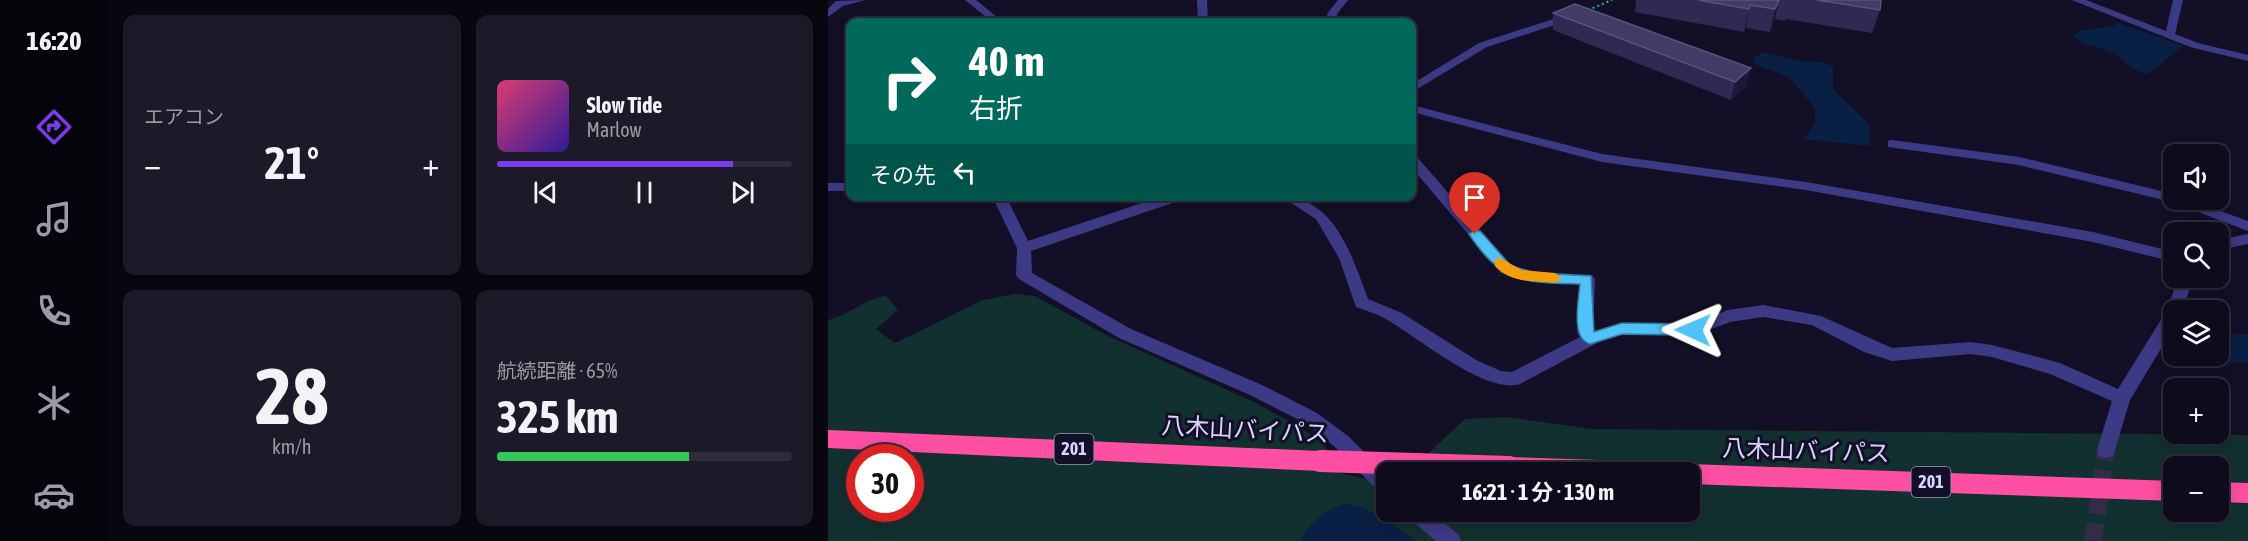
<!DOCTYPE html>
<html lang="ja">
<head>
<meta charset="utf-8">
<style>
	body { margin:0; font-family:"Asap Condensed","Noto Sans JP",sans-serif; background:#1c1929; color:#f1f3f6; height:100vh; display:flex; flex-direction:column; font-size:22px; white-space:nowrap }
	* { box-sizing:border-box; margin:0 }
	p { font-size:20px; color:#9b9ba3 }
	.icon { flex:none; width:33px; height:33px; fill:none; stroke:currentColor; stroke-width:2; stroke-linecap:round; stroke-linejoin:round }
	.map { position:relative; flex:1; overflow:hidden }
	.drawer { display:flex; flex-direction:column; gap:15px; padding:15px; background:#08060f; width:720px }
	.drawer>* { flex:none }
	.banner { position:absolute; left:18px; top:18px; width:570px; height:183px; border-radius:12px; box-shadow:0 3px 15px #0003,0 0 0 2px #2e2b3b; background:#00695c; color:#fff; overflow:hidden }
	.fabs { position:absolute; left:1335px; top:144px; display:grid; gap:12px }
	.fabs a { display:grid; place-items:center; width:66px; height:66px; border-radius:12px; background:#0e0b1c; box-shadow:0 3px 15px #0003,0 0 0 2px #2e2b3b; font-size:30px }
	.speed { position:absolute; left:18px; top:444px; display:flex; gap:12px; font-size:30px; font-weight:700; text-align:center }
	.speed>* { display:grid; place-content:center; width:78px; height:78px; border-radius:50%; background:#0e0b1c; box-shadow:0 3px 15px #0003,0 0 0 2px #2e2b3b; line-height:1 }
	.speed .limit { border:9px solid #d22; background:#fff; color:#111 }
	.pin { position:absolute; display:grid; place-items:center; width:51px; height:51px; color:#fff; margin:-62px -26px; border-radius:50% 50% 50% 0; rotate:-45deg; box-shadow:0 0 6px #0007 }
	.pin .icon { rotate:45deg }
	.me { position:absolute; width:66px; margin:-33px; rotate:271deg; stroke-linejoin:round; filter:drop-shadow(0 0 4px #0008) }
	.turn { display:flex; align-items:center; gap:21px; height:126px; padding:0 24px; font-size:27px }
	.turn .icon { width:78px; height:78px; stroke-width:2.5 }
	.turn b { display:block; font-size:42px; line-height:51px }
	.then { display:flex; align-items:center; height:57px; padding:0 24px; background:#0003; gap:12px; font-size:22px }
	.big { font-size:45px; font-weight:700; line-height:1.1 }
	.drawer .tile { flex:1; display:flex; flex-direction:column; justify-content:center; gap:9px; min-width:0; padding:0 21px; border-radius:12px; background:#1c1929 }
	.drawer .dial { align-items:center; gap:0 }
	.dial b { font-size:78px; line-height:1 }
	.song { display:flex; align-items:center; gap:18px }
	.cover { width:72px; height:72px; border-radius:9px; background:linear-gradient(135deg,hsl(340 70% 55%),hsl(250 70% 35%)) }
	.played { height:6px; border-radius:3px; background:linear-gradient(90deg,#7c3aed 80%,#2e2b3b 80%) }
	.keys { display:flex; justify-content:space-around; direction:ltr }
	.heat { display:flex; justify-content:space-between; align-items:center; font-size:33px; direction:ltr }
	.charge { height:9px; border-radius:4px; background:linear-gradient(90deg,#34c759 65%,#2e2b3b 0) }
	.drawer .tiles { flex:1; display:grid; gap:15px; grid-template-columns:repeat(2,1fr) }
	.trip { position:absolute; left:548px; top:462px; width:324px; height:60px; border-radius:12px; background:#0e0b1c; box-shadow:0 3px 15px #0003,0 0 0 2px #2e2b3b; font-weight:700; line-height:60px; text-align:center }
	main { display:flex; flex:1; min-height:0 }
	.tab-bar { display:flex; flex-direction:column; width:108px; justify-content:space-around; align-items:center; background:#06040b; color:#9b9ba3 }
	.tab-bar .icon { width:42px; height:42px }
	.tab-bar .current { color:#7c3aed }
	.tab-bar b { font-size:27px; color:#f1f3f6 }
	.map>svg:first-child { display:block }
	.green { fill:#12302f; fill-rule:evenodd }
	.water { fill:#0a1f44 }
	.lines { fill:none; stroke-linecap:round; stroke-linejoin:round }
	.minor-tunnel { stroke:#312d47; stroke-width:18; stroke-dasharray:18 9; stroke-linecap:butt }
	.path { stroke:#2fb8b0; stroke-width:2; stroke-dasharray:2 3; stroke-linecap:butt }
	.minor { fill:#3d3a85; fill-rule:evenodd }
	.highway { fill:#ff4fa3; fill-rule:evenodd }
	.highway-bridge { stroke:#ff4fa3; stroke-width:22 }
	.wall { fill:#312854 }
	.shaded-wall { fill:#1d163a }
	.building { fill:#433a66; stroke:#5a527e; stroke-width:1.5 }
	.route { fill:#4fc3f7; stroke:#337fa1; stroke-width:1.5 }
	.slow { fill:#f59e0b }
	.labels { text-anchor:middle; stroke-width:6; stroke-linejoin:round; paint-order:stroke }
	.shield { fill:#130f26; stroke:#9e99be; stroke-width:1.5 }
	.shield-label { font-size:18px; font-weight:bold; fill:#d9d4ff }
	.near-street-label { font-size:24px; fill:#d9d4ff; stroke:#130f26 }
</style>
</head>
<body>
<main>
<nav class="tab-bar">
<b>16:20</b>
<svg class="icon current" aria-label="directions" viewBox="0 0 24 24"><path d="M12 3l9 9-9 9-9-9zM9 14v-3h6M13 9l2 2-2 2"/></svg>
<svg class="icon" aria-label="music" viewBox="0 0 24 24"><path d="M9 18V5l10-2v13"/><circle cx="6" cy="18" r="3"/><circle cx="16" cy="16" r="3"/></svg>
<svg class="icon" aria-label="phone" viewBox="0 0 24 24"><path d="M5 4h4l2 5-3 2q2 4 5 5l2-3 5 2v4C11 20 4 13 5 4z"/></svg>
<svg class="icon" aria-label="climate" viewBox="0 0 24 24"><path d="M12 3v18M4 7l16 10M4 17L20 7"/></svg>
<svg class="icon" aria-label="car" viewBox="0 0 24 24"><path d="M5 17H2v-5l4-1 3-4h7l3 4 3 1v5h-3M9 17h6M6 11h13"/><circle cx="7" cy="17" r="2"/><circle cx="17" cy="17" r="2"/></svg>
</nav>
<section class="drawer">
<div class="tiles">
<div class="tile"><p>エアコン</p>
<div class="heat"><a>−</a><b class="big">21°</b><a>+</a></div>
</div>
<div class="tile">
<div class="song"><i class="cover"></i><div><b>Slow Tide</b><p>Marlow</p></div></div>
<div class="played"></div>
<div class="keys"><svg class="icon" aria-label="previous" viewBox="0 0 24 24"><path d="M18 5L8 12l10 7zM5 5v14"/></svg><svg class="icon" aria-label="pause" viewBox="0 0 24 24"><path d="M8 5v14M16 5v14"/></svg><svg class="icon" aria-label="next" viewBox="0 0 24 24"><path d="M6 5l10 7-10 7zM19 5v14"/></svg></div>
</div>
<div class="tile dial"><b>28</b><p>km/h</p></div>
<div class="tile"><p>航続距離 · 65%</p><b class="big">325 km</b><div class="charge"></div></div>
</div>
</section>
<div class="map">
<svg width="1420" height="541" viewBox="0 0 1420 541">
	<rect width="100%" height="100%" fill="#130f26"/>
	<path class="green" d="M187,294L207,296L276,334L428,403L468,425L495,442L511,473L558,483V512H861V472H580L637,419L679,417L764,429L1420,435V541H0V320C21,315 36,299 58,296L70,310L48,329L67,343L155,300ZM32,458H82V508H32ZM1346,466H1390V512H1346Z"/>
	<g class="water">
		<path d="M1291,23L1356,46L1319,74C1304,71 1295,58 1282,52C1269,46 1256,47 1246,36L1250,31L1285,26Z"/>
		<polygon points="935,52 970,61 993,62 1005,66 1005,89 1041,124 1042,146 975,139 987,124 987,108 961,77 930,66 925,58"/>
		<polygon points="1391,334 1420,334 1420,363 1392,362 1373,356 1390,356"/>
		<path d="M515,504C540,504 568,527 588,541H473C479,522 498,511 515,504Z"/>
	</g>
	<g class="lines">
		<polyline class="minor-tunnel" points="1265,541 1278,450"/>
		<polyline class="path" points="760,10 784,0"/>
		<g class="minor">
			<polygon points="37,0 15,6 0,17 0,9 8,1"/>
			<polygon points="137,0 148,0 175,22 164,22"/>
			<polygon points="369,0 379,0 380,22 370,22"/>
			<polygon points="510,0 520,0 509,14 510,22 500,22 499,14"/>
			<polygon points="1244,0 1258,0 1338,31 1345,0 1355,0 1347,34 1370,43 1420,55 1420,61 1362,47"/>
			<polygon points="744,13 749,16 748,18 659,47 584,92 584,84 651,43"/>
			<polygon points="584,105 774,154 978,182 1265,232 1346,252 1346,262 1265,242 978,190 774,162 584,112"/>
			<polygon points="1064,140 1191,157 1346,194 1346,200 1362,200 1420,221 1420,231 1344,202 1191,165 1060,147 1060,141"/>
			<path d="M584,156L589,157L683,265L707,272L764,275L767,279L765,331L794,323L864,324L900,310L935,305L993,316L1064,348L1143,342L1164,345L1232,363L1290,389L1339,310L1350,278H1365L1355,310H1346V327L1302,400L1287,450L1285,456L1278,458L1271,456L1269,450L1284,401L1222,374L1164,357L1143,354L1064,361L1036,352L984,325L935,317L902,322L865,336L794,335L771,342L692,384C660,395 591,339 563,322C552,315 540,311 528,307L511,258L488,219L452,196C506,196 524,256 540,299L574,313L648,360L673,371L684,372L752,337L749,332L751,284L707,282L673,273L584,168Z"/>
			<rect x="0" y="183" width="22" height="8"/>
			<polygon points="164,196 178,196 200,241 335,196 357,196 356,199 203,251 204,273 303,329 434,385 489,413 520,436 558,474 558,495 551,492 507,447 477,423 422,395 291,338 191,279 188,275 189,248"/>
			<polygon points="1420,234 1420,244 1390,250 1390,240"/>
			<polygon points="578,512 602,512 630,534 633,541 608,541 581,518"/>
		</g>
		<g class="highway">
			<polygon points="0,430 492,451 500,454 503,461 500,468 492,471 0,448"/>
			<polygon points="681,457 831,462 839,465 842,472 672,472 670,467 673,460"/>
			<polygon points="861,464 1346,481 1346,501 861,484 861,472 850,472 853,467"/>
			<polygon points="1390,482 1420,483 1420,503 1390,502"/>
		</g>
		<polyline class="highway-bridge" points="492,461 681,467"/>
	</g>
	<g class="wall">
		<polygon points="808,0 1053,0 1052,10 1044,33 958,19 957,21 947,19 942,32 918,28 916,32 807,12"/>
		<polygon points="725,13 919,86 903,100 725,30"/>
	</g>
	<g class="shaded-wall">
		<polygon points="951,0 947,19 942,32 947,9"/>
		<polygon points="922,5 918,28 916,32 921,9"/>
		<polygon points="923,68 919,86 903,100 907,82"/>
	</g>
	<g class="building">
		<polygon points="870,0 951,0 947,9 922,5 921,9"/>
		<polygon points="989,0 1053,0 1052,10"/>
		<polygon points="747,4 923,68 907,82 725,13"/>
	</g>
	<path class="route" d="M647,230L652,231L683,266L707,273L763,276L766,332L794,323L865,324L873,330L865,335L794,334L762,344C742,338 751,300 752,284C696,282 674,284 641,234Z"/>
	<path class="slow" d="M672,258L694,270L727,273L734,278L727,283C706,281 682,283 667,266V259Z"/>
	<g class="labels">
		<g class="shield">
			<rect x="226.5" y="434" width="39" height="30" rx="4.5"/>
			<rect x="1083.5" y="467" width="39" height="30" rx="4.5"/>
		</g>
		<g class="shield-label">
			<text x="246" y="455">201</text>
			<text x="1103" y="488">201</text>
		</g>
		<g class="near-street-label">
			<text transform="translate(417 430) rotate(3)" y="8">八木山バイパス</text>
			<text transform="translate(978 451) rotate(2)" y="8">八木山バイパス</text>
		</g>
	</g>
</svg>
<div class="fabs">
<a><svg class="icon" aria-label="sound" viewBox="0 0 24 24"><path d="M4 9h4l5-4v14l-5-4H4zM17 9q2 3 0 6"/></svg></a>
<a><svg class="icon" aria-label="search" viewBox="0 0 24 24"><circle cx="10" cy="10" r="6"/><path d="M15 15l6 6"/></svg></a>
<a><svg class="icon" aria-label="layers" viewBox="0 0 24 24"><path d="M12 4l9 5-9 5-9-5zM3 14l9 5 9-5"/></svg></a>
<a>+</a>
<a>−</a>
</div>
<div class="speed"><div class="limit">30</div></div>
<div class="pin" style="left:647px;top:234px;background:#d93025"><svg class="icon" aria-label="arrive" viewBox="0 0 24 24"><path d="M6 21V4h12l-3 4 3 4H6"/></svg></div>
<svg class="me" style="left:865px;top:330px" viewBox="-20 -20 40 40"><path d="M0-17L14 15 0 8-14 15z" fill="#4fc3f7" stroke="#fff" stroke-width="4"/></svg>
<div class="trip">16:21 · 1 分 · 130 m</div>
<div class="banner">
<div class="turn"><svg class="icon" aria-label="right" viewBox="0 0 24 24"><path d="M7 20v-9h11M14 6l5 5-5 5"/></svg><div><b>40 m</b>右折</div></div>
<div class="then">その先<svg class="icon" aria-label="left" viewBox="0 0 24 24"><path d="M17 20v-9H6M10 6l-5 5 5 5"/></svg></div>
</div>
</div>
</main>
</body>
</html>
